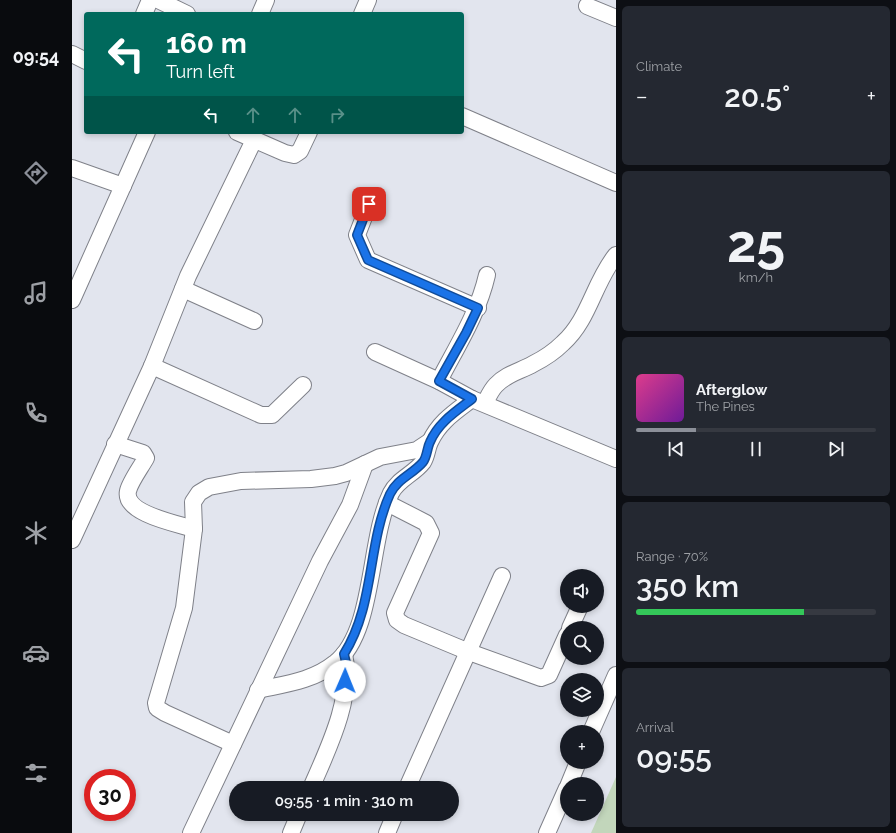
<!DOCTYPE html>
<html lang="en">
<head>
<meta charset="utf-8">
<style>
	body { margin:0; font-family:Raleway,sans-serif; background:#242831; color:#f1f3f6; height:100vh; display:flex; flex-direction:column; font-size:15px; white-space:nowrap }
	* { box-sizing:border-box; margin:0 }
	p { font-size:13px; color:#9ea1a6 }
	.icon { flex:none; width:22px; height:22px; fill:none; stroke:currentColor; stroke-width:2; stroke-linecap:round; stroke-linejoin:round }
	.map { position:relative; flex:1; overflow:hidden }
	.details { display:flex; flex-direction:column; gap:6px; padding:6px; background:#0d0f14; width:280px }
	.details>* { flex:none }
	.hud { position:absolute; left:12px; top:12px; width:380px; height:122px; border-radius:4px; box-shadow:0 2px 6px #0003; background:#00695c; color:#fff; overflow:hidden }
	.fabs { position:absolute; left:488px; top:569px; display:grid; gap:8px }
	.fabs a { display:grid; place-items:center; width:44px; height:44px; border-radius:50%; background:#171b24; box-shadow:0 2px 6px #0003; font-size:20px }
	.speed { position:absolute; left:12px; top:769px; display:flex; gap:8px; font-size:20px; font-weight:700; text-align:center }
	.speed>* { display:grid; place-content:center; width:52px; height:52px; border-radius:50%; background:#171b24; box-shadow:0 2px 6px #0003; line-height:1 }
	.speed .limit { border:6px solid #d22; background:#fff; color:#111 }
	.pin { position:absolute; display:grid; place-items:center; width:34px; height:34px; color:#fff; margin:-17px; border-radius:8px; box-shadow:0 2px 6px #0006 }
	.me { position:absolute; width:44px; margin:-22px; rotate:1deg; stroke-linejoin:round; filter:drop-shadow(0 0 3px #0008) }
	.turn { display:flex; align-items:center; gap:14px; height:84px; padding:0 16px; font-size:18px }
	.turn .icon { width:52px; height:52px; stroke-width:2.5 }
	.turn b { display:block; font-size:28px; line-height:34px }
	.lanes { display:flex; align-items:center; height:38px; padding:0 16px; background:#0003; justify-content:center; gap:20px; direction:ltr }
	.lanes .off { opacity:.35 }
	.big { font-size:30px; font-weight:600; line-height:1.1 }
	.details .widget { flex:1; display:flex; flex-direction:column; justify-content:center; gap:6px; min-width:0; padding:0 14px; border-radius:6px; background:#242831 }
	.details .dial { align-items:center; gap:0 }
	.dial b { font-size:52px; line-height:1 }
	.song { display:flex; align-items:center; gap:12px }
	.cover { width:48px; height:48px; border-radius:6px; background:linear-gradient(135deg,hsl(330 70% 55%),hsl(280 70% 35%)) }
	.played { height:4px; border-radius:2px; background:linear-gradient(90deg,#8c9099 25%,#363941 25%) }
	.keys { display:flex; justify-content:space-around; direction:ltr }
	.heat { display:flex; justify-content:space-between; align-items:center; font-size:22px; direction:ltr }
	.charge { height:6px; border-radius:3px; background:linear-gradient(90deg,#34c759 70%,#363941 0) }
	.trip { position:absolute; left:157px; top:781px; width:230px; height:40px; border-radius:20px; background:#171b24; box-shadow:0 2px 6px #0003; font-weight:600; line-height:40px; text-align:center }
	main { display:flex; flex:1; min-height:0 }
	.tabs { display:flex; flex-direction:column; width:72px; justify-content:space-around; align-items:center; background:#090b0e; color:#9ea1a6 }
	.tabs .icon { width:28px; height:28px }
	.tabs .active { color:#8c9099 }
	.tabs b { font-size:18px; color:#f1f3f6 }
	.map>svg:first-child { display:block }
	.green { fill:#c2d6bb }
	.lines { fill:none; stroke-linecap:round; stroke-linejoin:round }
	.minor-casing { stroke:#7f8189; stroke-width:18 }
	.minor { stroke:#fff; stroke-width:16 }
	.route-casing { stroke:#114b97; stroke-width:10 }
	.route { stroke:#1a73e8; stroke-width:7 }
</style>
</head>
<body>
<main>
<nav class="tabs">
<b>09:54</b>
<svg class="icon active" aria-label="directions" viewBox="0 0 24 24"><path d="M12 3l9 9-9 9-9-9zM9 14v-3h6M13 9l2 2-2 2"/></svg>
<svg class="icon" aria-label="music" viewBox="0 0 24 24"><path d="M9 18V5l10-2v13"/><circle cx="6" cy="18" r="3"/><circle cx="16" cy="16" r="3"/></svg>
<svg class="icon" aria-label="phone" viewBox="0 0 24 24"><path d="M5 4h4l2 5-3 2q2 4 5 5l2-3 5 2v4C11 20 4 13 5 4z"/></svg>
<svg class="icon" aria-label="climate" viewBox="0 0 24 24"><path d="M12 3v18M4 7l16 10M4 17L20 7"/></svg>
<svg class="icon" aria-label="car" viewBox="0 0 24 24"><path d="M5 17H2v-5l4-1 3-4h7l3 4 3 1v5h-3M9 17h6M6 11h13"/><circle cx="7" cy="17" r="2"/><circle cx="17" cy="17" r="2"/></svg>
<svg class="icon" aria-label="filters" viewBox="0 0 24 24"><path d="M4 7h16M4 17h16"/><circle cx="9" cy="7" r="2"/><circle cx="15" cy="17" r="2"/></svg>
</nav>
<div class="map">
<svg width="544" height="833" viewBox="0 0 544 833">
	<rect width="100%" height="100%" fill="#e2e5ee"/>
	<polygon class="green" points="544,777 544,833 519,833"/>
	<g class="lines">
		<defs>
			<g id="minor">
				<polyline points="86,0 115,14"/>
				<polyline points="515,6 544,18"/>
				<polyline points="72,14 78,0"/>
				<polyline points="188,14 194,0"/>
				<polyline points="290,14 296,0"/>
				<polyline points="0,54 14,61"/>
				<polyline points="390,116 544,183"/>
				<polyline points="165,132 213,153 222,155 228,151 237,132"/>
				<polyline points="0,168 51,186"/>
				<polyline points="297,204 285,235 296,260 406,308"/>
				<polyline points="111,289 182,321"/>
				<polyline points="0,300 75,132"/>
				<polyline points="303,352 367,381 400,399 544,459"/>
				<polyline points="80,366 189,415 200,415 231,385"/>
				<path d="M367,381C385,346 406,314 415,275"/>
				<path d="M413,403C416,397 419,390 424,385C434,374 449,371 461,364C471,359 483,351 491,343C517,320 522,282 544,255"/>
				<path d="M43,444L71,453L74,458C69,467 58,482 56,491C51,514 107,524 122,529"/>
				<polyline points="315,503 354,523 359,533 323,613 325,620 332,625 397,652 469,678 477,675 495,635"/>
				<polyline points="0,540 80,366 116,276 182,140"/>
				<polyline points="498,628 508,606"/>
				<path d="M186,690C213,684 241,681 263,663C303,632 296,540 319,493C326,479 342,474 351,462C355,456 355,448 358,442C367,422 383,412 400,399"/>
				<polyline points="519,732 544,675"/>
				<polyline points="161,744 93,713 85,708 84,703 112,608 122,529 121,502 127,493 137,487 169,481 239,479 263,476 274,473 308,457 345,450 357,442"/>
				<polyline points="497,784 506,762"/>
				<path d="M239,788C256,749 282,697 272,654"/>
				<polyline points="335,788 430,576"/>
				<polyline points="119,833 248,561 278,505 293,464"/>
				<polyline points="219,833 227,814"/>
				<polyline points="315,833 323,814"/>
				<polyline points="475,833 495,788"/>
			</g>
		</defs>
		<use href="#minor" class="minor-casing"/>
		<use href="#minor" class="minor"/>
	</g>
	<g class="lines">
		<defs>
			<path id="route" d="M273,681L275,667L272,654C303,605 295,545 318,494C325,479 341,474 351,462C355,457 355,448 358,442C366,423 383,412 400,399L367,381L394,333L406,308L296,260L285,235L297,204"/>
		</defs>
		<use href="#route" class="route-casing"/>
		<use href="#route" class="route"/>
	</g>
</svg>
<div class="fabs">
<a><svg class="icon" aria-label="sound" viewBox="0 0 24 24"><path d="M4 9h4l5-4v14l-5-4H4zM17 9q2 3 0 6"/></svg></a>
<a><svg class="icon" aria-label="search" viewBox="0 0 24 24"><circle cx="10" cy="10" r="6"/><path d="M15 15l6 6"/></svg></a>
<a><svg class="icon" aria-label="layers" viewBox="0 0 24 24"><path d="M12 4l9 5-9 5-9-5zM3 14l9 5 9-5"/></svg></a>
<a>+</a>
<a>−</a>
</div>
<div class="speed"><div class="limit">30</div></div>
<div class="pin" style="left:297px;top:204px;background:#d93025"><svg class="icon" aria-label="arrive" viewBox="0 0 24 24"><path d="M6 21V4h12l-3 4 3 4H6"/></svg></div>
<svg class="me" style="left:273px;top:681px" viewBox="-20 -20 40 40"><circle r="19" fill="#fff"/><path d="M0-13L10 11 0 6-10 11z" fill="#1a73e8"/></svg>
<div class="trip">09:55 · 1 min · 310 m</div>
<div class="hud">
<div class="turn"><svg class="icon" aria-label="left" viewBox="0 0 24 24"><path d="M17 20v-9H6M10 6l-5 5 5 5"/></svg><div><b>160 m</b>Turn left</div></div>
<div class="lanes"><svg class="icon" aria-label="left" viewBox="0 0 24 24"><path d="M17 20v-9H6M10 6l-5 5 5 5"/></svg><svg class="icon off" aria-label="ahead" viewBox="0 0 24 24"><path d="M12 20V5M6 11l6-6 6 6"/></svg><svg class="icon off" aria-label="ahead" viewBox="0 0 24 24"><path d="M12 20V5M6 11l6-6 6 6"/></svg><svg class="icon off" aria-label="right" viewBox="0 0 24 24"><path d="M7 20v-9h11M14 6l5 5-5 5"/></svg></div>
</div>
</div>
<section class="details">
<div class="widget"><p>Climate</p>
<div class="heat"><a>−</a><b class="big">20.5°</b><a>+</a></div>
</div>
<div class="widget dial"><b>25</b><p>km/h</p></div>
<div class="widget">
<div class="song"><i class="cover"></i><div><b>Afterglow</b><p>The Pines</p></div></div>
<div class="played"></div>
<div class="keys"><svg class="icon" aria-label="previous" viewBox="0 0 24 24"><path d="M18 5L8 12l10 7zM5 5v14"/></svg><svg class="icon" aria-label="pause" viewBox="0 0 24 24"><path d="M8 5v14M16 5v14"/></svg><svg class="icon" aria-label="next" viewBox="0 0 24 24"><path d="M6 5l10 7-10 7zM19 5v14"/></svg></div>
</div>
<div class="widget"><p>Range · 70%</p><b class="big">350 km</b><div class="charge"></div></div>
<div class="widget"><p>Arrival</p><b class="big">09:55</b></div>
</section>
</main>
</body>
</html>
